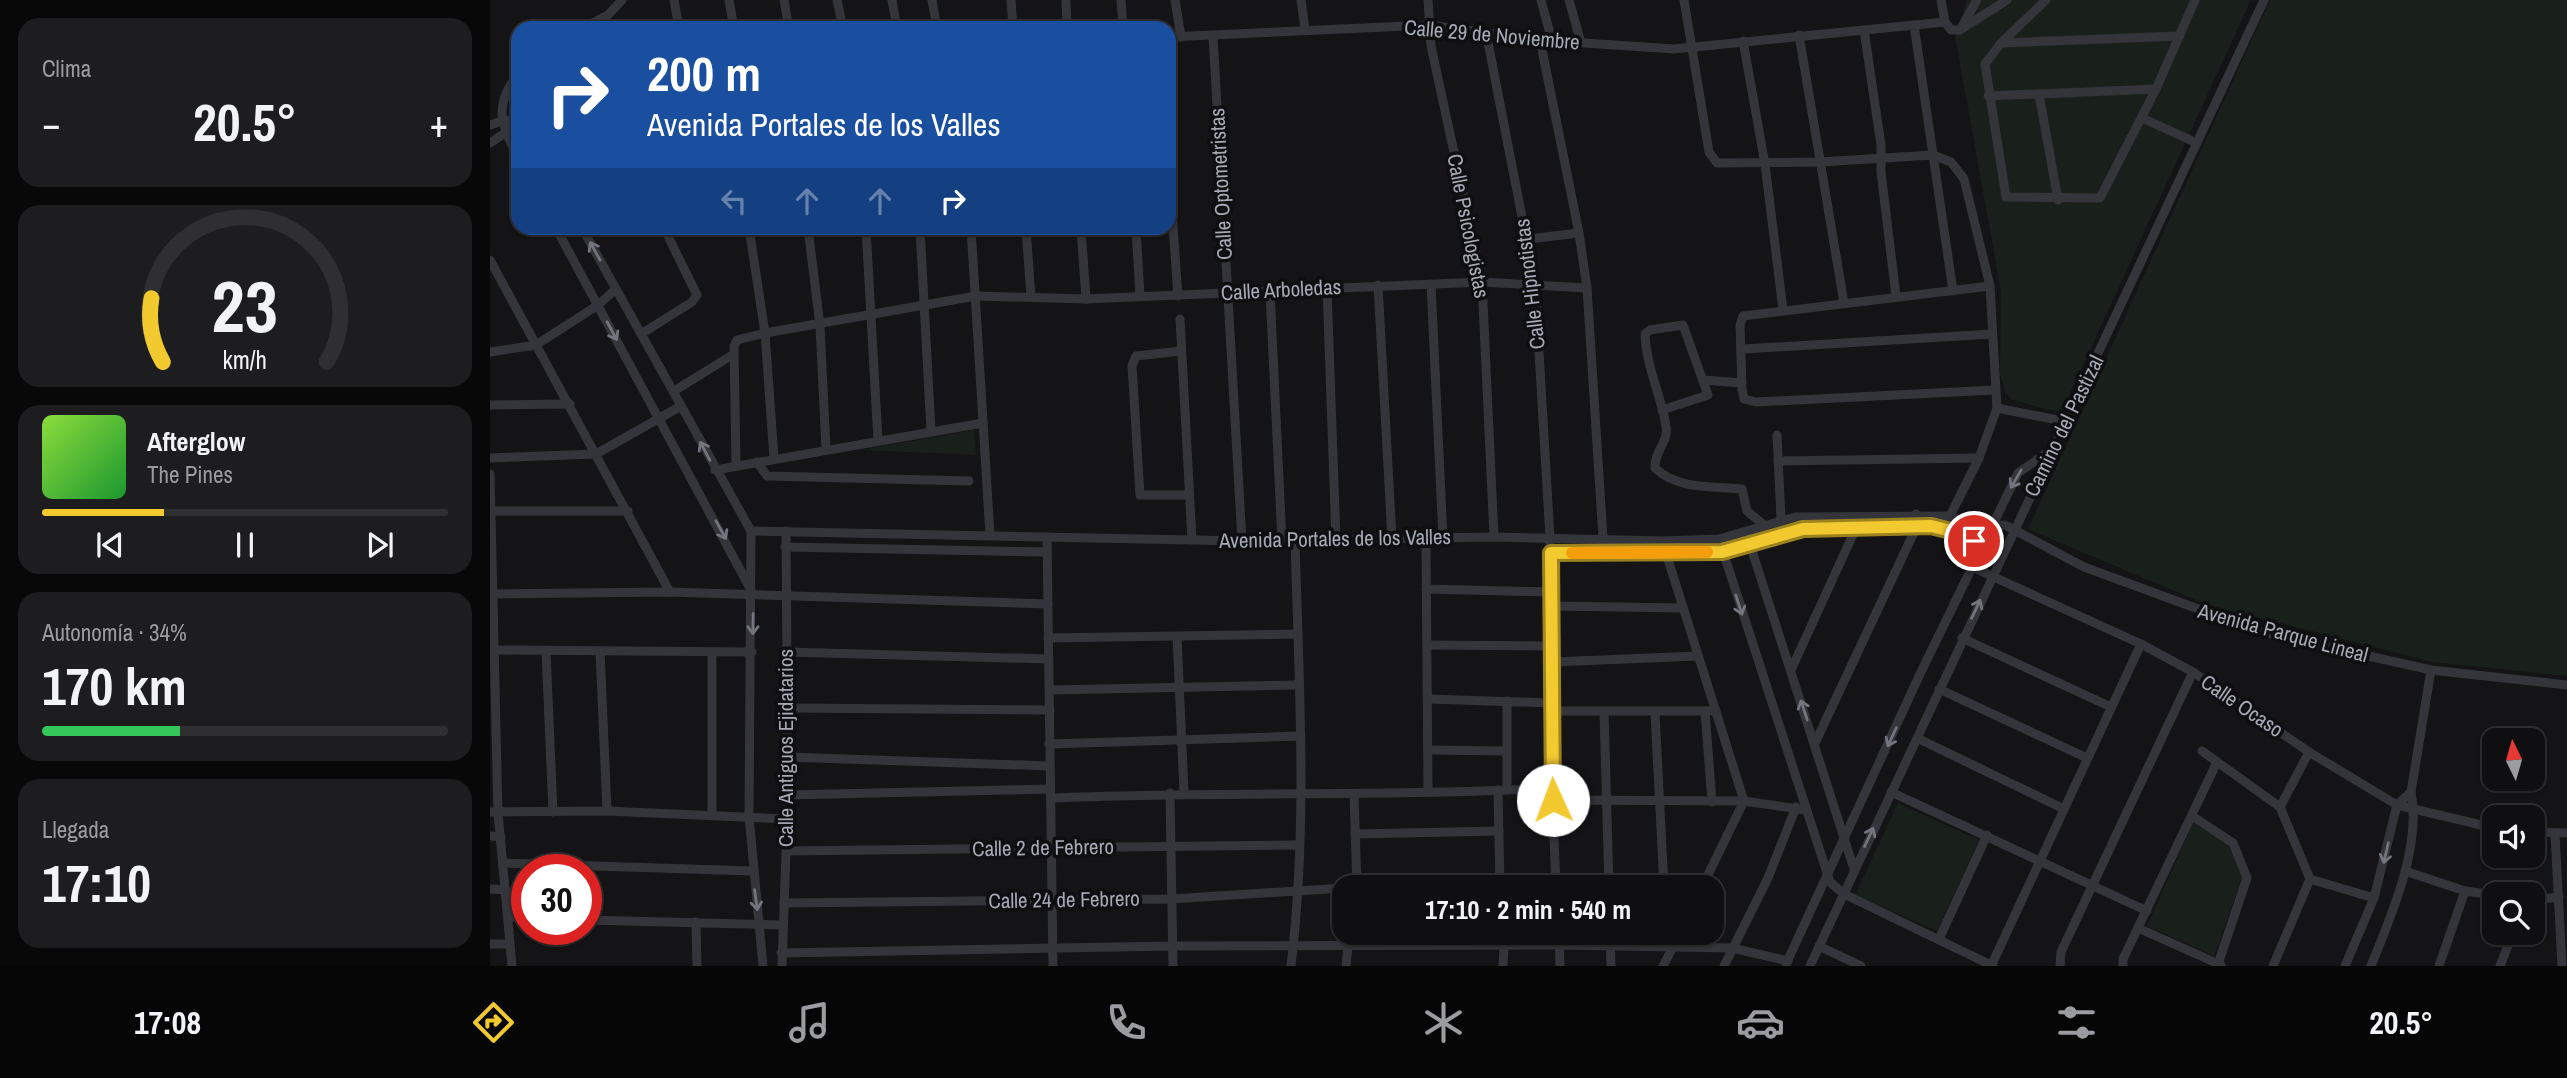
<!DOCTYPE html>
<html lang="es">
<head>
<meta charset="utf-8">
<style>
	body { margin:0; font-family:"Archivo Narrow",sans-serif; background:#1d1c1e; color:#f1f3f6; height:100vh; display:flex; flex-direction:column; font-size:26px; white-space:nowrap }
	* { box-sizing:border-box; margin:0 }
	p { font-size:23px; color:#9b9c9f }
	.icon { flex:none; width:38px; height:38px; fill:none; stroke:currentColor; stroke-width:2; stroke-linecap:round; stroke-linejoin:round }
	.map { position:relative; flex:1; overflow:hidden }
	.sheet { display:flex; flex-direction:column; gap:18px; padding:18px; background:#080809; width:490px }
	.sheet>* { flex:none }
	.top-card { position:absolute; left:21px; top:21px; width:665px; height:214px; border-radius:21px; box-shadow:0 2px 5px #0004,0 0 0 2px #2f2e30; background:#1a4fa0; color:#fff; overflow:hidden }
	.needle { width:46px; rotate:355deg }
	.controls { position:absolute; left:1992px; top:728px; display:grid; gap:14px }
	.controls a { display:grid; place-items:center; width:63px; height:63px; border-radius:14px; background:#0f0e10; box-shadow:0 2px 5px #0004,0 0 0 2px #2f2e30; font-size:35px }
	.speed { position:absolute; left:21px; top:854px; display:flex; gap:14px; font-size:35px; font-weight:700; text-align:center }
	.speed>* { display:grid; place-content:center; width:91px; height:91px; border-radius:50%; background:#0f0e10; box-shadow:0 2px 5px #0004,0 0 0 2px #2f2e30; line-height:1 }
	.speed .limit { border:10px solid #d22; background:#fff; color:#111 }
	.pin { position:absolute; display:grid; place-items:center; width:60px; height:60px; color:#fff; margin:-30px; border:4px solid #fff; border-radius:50%; box-shadow:0 2px 7px #0007 }
	.me { position:absolute; width:77px; margin:-38px; rotate:358deg; stroke-linejoin:round; filter:drop-shadow(0 0 5px #0008) }
	.turn { display:flex; align-items:center; gap:24px; height:147px; padding:0 21px; font-size:32px }
	.turn .icon { width:91px; height:91px; stroke-width:2.5 }
	.turn b { display:block; font-size:49px; line-height:60px }
	.lanes { display:flex; align-items:center; height:66px; padding:0 21px; background:#0003; justify-content:center; gap:35px; direction:ltr }
	.lanes .off { opacity:.35 }
	.big { font-size:52px; font-weight:800; line-height:1.1 }
	.sheet .widget { flex:1; display:flex; flex-direction:column; justify-content:center; gap:10px; min-width:0; padding:0 24px; border-radius:21px; background:#1d1c1e }
	.sheet .dial { align-items:center; gap:0 }
	.dial svg { height:182px; overflow:visible; fill:none; stroke:#2f2e30; stroke-width:7; stroke-linecap:round; text-anchor:middle }
	.dial text { fill:#f1f3f6; stroke:none }
	.song { display:flex; align-items:center; gap:21px }
	.cover { width:84px; height:84px; border-radius:10px; background:linear-gradient(135deg,hsl(90 70% 55%),hsl(130 70% 35%)) }
	.played { height:7px; border-radius:4px; background:linear-gradient(90deg,#f2c92f 30%,#2f2e30 30%) }
	.keys { display:flex; justify-content:space-around; direction:ltr }
	.heat { display:flex; justify-content:space-between; align-items:center; font-size:38px; direction:ltr }
	.charge { height:10px; border-radius:5px; background:linear-gradient(90deg,#34c759 34%,#2f2e30 0) }
	.trip { position:absolute; left:842px; top:875px; width:392px; height:70px; border-radius:21px; background:#0f0e10; box-shadow:0 2px 5px #0004,0 0 0 2px #2f2e30; font-weight:800; line-height:70px; text-align:center }
	.tabs { display:flex; height:112px; justify-content:space-around; align-items:center; background:#060606; color:#9b9c9f }
	.tabs .icon { width:49px; height:49px }
	.tabs .active { color:#f2c92f }
	.tabs b { font-size:32px; color:#f1f3f6 }
	main { display:flex; flex:1; min-height:0 }
	.map>svg:first-child { display:block }
	.green { fill:#19201b }
	.lines { fill:none; stroke-linecap:round; stroke-linejoin:round }
	.minor { stroke:#34353a; stroke-width:9 }
	.oneway { stroke:#72747e }
	.route-casing { stroke:#9d831f; stroke-width:18 }
	.route { stroke:#f2c92f; stroke-width:12 }
	.slow { stroke:#f59e0b; stroke-width:12 }
	.labels { text-anchor:middle; stroke-width:7; stroke-linejoin:round; paint-order:stroke }
	.street-label { font-size:21px; fill:#a5a8b5; stroke:#0f0e10 }
</style>
</head>
<body>
<main>
<section class="sheet">
<div class="widget"><p>Clima</p>
<div class="heat"><a>−</a><b class="big">20.5°</b><a>+</a></div>
</div>
<div class="widget dial"><svg viewBox="0 0 100 80">
<path d="M14 69A42 42 0 1 1 86 69"/>
<path d="M14 69A42 42 0 0 1 9 41" stroke="#f2c92f"/>
<text x="50" y="56" font-size="32" font-weight="700">23</text>
<text x="50" y="72" font-size="11">km/h</text>
</svg></div>
<div class="widget">
<div class="song"><i class="cover"></i><div><b>Afterglow</b><p>The Pines</p></div></div>
<div class="played"></div>
<div class="keys"><svg class="icon" aria-label="previous" viewBox="0 0 24 24"><path d="M18 5L8 12l10 7zM5 5v14"/></svg><svg class="icon" aria-label="pause" viewBox="0 0 24 24"><path d="M8 5v14M16 5v14"/></svg><svg class="icon" aria-label="next" viewBox="0 0 24 24"><path d="M6 5l10 7-10 7zM19 5v14"/></svg></div>
</div>
<div class="widget"><p>Autonomía · 34%</p><b class="big">170 km</b><div class="charge"></div></div>
<div class="widget"><p>Llegada</p><b class="big">17:10</b></div>
</section>
<div class="map">
<svg width="2077" height="966" viewBox="0 0 2077 966">
	<rect width="100%" height="100%" fill="#141315"/>
	<g class="green">
		<polygon points="1477,0 1761,0 1571,413 1522,400 1516,393 1510,374 1511,291 1465,36"/>
		<polygon points="1780,0 2077,0 2077,676 1943,662 1715,604 1538,529"/>
		<polygon points="484,430 486,455 372,450"/>
		<polygon points="1408,803 1489,840 1447,931 1365,895"/>
		<polygon points="1703,823 1738,844 1752,878 1724,956 1657,926"/>
	</g>
	<g class="lines">
		<g class="minor">
			<polyline points="184,0 189,28"/>
			<polyline points="239,0 244,28"/>
			<polyline points="294,0 299,28"/>
			<polyline points="347,0 353,28"/>
			<polyline points="402,0 407,28"/>
			<polyline points="442,0 447,28"/>
			<polyline points="521,0 523,28"/>
			<polyline points="576,0 577,28"/>
			<polyline points="631,0 633,28"/>
			<polyline points="685,0 691,37"/>
			<polyline points="811,0 815,29"/>
			<polyline points="938,0 941,46 992,282 1004,537"/>
			<polyline points="1051,0 1062,41"/>
			<polyline points="1079,0 1091,43"/>
			<polyline points="1194,0 1219,152 1227,163 1330,162 1443,155 1461,162 1474,179 1500,286 1507,408 1489,458 1460,516"/>
			<polyline points="1451,0 1455,22"/>
			<polyline points="1556,0 1511,43 1495,64 1516,197 1610,198 1666,89 1705,0"/>
			<polyline points="1455,22 1461,30 1470,30 1487,0"/>
			<polyline points="1424,25 1463,291"/>
			<polyline points="93,28 118,15 132,0"/>
			<polyline points="1374,30 1391,145 1391,172 1406,296"/>
			<polyline points="1470,30 1517,0"/>
			<polyline points="996,32 1045,284 1060,538 1062,788 1066,887"/>
			<polyline points="1309,35 1354,303"/>
			<polyline points="723,36 752,541"/>
			<polyline points="679,37 939,25 1050,40 1184,49 1455,22"/>
			<polyline points="1050,40 1089,233 1097,288 1113,538"/>
			<polyline points="1253,41 1275,164 1293,310"/>
			<polyline points="1511,43 1690,36"/>
			<path d="M28,74C3,105 11,126 28,157"/>
			<polyline points="1549,94 1568,200"/>
			<polyline points="1498,96 1666,89"/>
			<polyline points="1652,118 1707,143"/>
			<polyline points="0,125 15,120 28,123"/>
			<polyline points="0,143 15,133"/>
			<polyline points="679,171 688,296"/>
			<polyline points="66,228 261,590"/>
			<polyline points="92,228 261,531 259,816 273,966"/>
			<polyline points="259,228 275,333 284,458"/>
			<polyline points="318,228 330,326 336,449"/>
			<polyline points="376,228 388,440"/>
			<polyline points="430,228 441,431"/>
			<polyline points="481,228 500,535"/>
			<polyline points="536,228 541,297"/>
			<polyline points="591,228 596,299"/>
			<polyline points="646,228 650,296"/>
			<polyline points="1038,239 1089,233"/>
			<polyline points="0,260 180,592"/>
			<polyline points="941,284 953,538"/>
			<polyline points="888,285 902,539"/>
			<polyline points="1500,286 1253,316 1250,325 1252,389 1254,399 1266,402 1504,390"/>
			<polyline points="837,288 846,540"/>
			<polyline points="780,292 792,541"/>
			<polyline points="690,319 702,540"/>
			<polyline points="151,334 202,302 207,295 174,228"/>
			<polyline points="1253,349 1502,334"/>
			<polyline points="691,351 646,356 642,366 650,495 698,495"/>
			<polyline points="0,352 46,345 108,305 126,289"/>
			<polyline points="1213,380 1252,383"/>
			<polyline points="184,391 244,354"/>
			<polyline points="0,405 80,404"/>
			<polyline points="1507,408 1578,422"/>
			<path d="M1172,410L1218,395L1193,325L1160,330L1155,334C1156,366 1171,395 1176,426C1179,442 1164,451 1165,468C1188,490 1223,486 1252,489L1257,511L1274,525"/>
			<polyline points="1287,435 1291,519"/>
			<polyline points="0,458 106,454 191,406"/>
			<polyline points="1288,461 1489,458"/>
			<polyline points="267,462 277,476 479,481"/>
			<polyline points="246,466 244,346 247,340 275,333 486,296 596,299 992,282 1097,288"/>
			<polyline points="225,470 493,423"/>
			<polyline points="0,474 8,813 22,966"/>
			<polyline points="1,511 138,511"/>
			<polyline points="261,531 752,541 1004,537 1173,541 1229,539 1305,517 1460,516 1484,527 1515,525 1594,567 1768,631 1941,670 2077,685"/>
			<polyline points="1256,532 1364,869"/>
			<polyline points="557,537 563,966"/>
			<polyline points="936,539 938,792"/>
			<polyline points="1229,539 1340,882 1354,894 1503,966"/>
			<polyline points="295,547 557,552"/>
			<polyline points="1061,553 1232,552 1313,529 1441,526 1473,534 1484,541 1486,556"/>
			<polyline points="1176,553 1254,801 1212,887"/>
			<polyline points="1482,567 1651,644 1703,672 1819,752 1907,805 2004,828"/>
			<polyline points="936,589 1062,592"/>
			<polyline points="0,594 180,592 558,604"/>
			<polyline points="1063,606 1193,608"/>
			<polyline points="687,636 694,792"/>
			<polyline points="558,638 808,634"/>
			<polyline points="1472,638 1621,707"/>
			<polyline points="937,645 1061,646"/>
			<polyline points="3,650 262,652"/>
			<polyline points="56,651 63,812"/>
			<polyline points="110,651 117,811"/>
			<polyline points="296,652 559,659"/>
			<polyline points="1062,662 1208,656"/>
			<polyline points="1301,670 1366,528"/>
			<polyline points="1449,689 1597,758"/>
			<polyline points="560,690 809,685"/>
			<polyline points="938,699 1061,703"/>
			<polyline points="1017,701 1017,790"/>
			<polyline points="297,708 560,710"/>
			<polyline points="1061,711 1226,711"/>
			<polyline points="1215,711 1222,802"/>
			<polyline points="1114,712 1119,887"/>
			<polyline points="1165,713 1174,887"/>
			<polyline points="1427,738 1574,809"/>
			<polyline points="1325,743 1426,528 1426,514"/>
			<polyline points="559,744 811,736"/>
			<polyline points="938,750 1016,751"/>
			<polyline points="1712,751 1790,807"/>
			<polyline points="1819,752 1790,807 1820,879"/>
			<polyline points="297,757 560,766"/>
			<polyline points="1008,790 1010,885"/>
			<polyline points="1401,792 1657,911"/>
			<polyline points="680,793 683,966"/>
			<polyline points="864,794 867,887"/>
			<polyline points="298,795 560,789"/>
			<path d="M561,798C728,791 895,797 1062,788"/>
			<polyline points="1063,800 1254,801 1315,810"/>
			<polyline points="0,812 117,811 297,819"/>
			<polyline points="222,814 222,653"/>
			<polyline points="1702,816 1743,843 1757,878 1728,964"/>
			<polyline points="2042,832 2077,833"/>
			<polyline points="865,834 1009,831"/>
			<polyline points="2065,834 2072,966"/>
			<polyline points="0,836 11,837"/>
			<polyline points="297,851 809,845"/>
			<polyline points="13,863 262,871"/>
			<polyline points="1915,871 1975,891 2004,895"/>
			<polyline points="1820,879 1884,898"/>
			<polyline points="861,887 1066,884"/>
			<polyline points="0,889 16,890"/>
			<polyline points="2042,900 2069,897"/>
			<polyline points="294,903 681,899 854,888"/>
			<polyline points="18,917 37,918"/>
			<polyline points="96,920 293,925"/>
			<polyline points="206,922 207,966"/>
			<polyline points="1648,928 1731,965"/>
			<polyline points="1069,933 1070,966"/>
			<polyline points="1120,933 1121,966"/>
			<polyline points="1449,939 1497,835"/>
			<polyline points="0,944 20,944"/>
			<polyline points="1329,946 1371,966"/>
			<polyline points="291,953 683,946 1069,945 1242,948 1298,961"/>
			<polyline points="1296,964 1430,674 1528,473 1564,448"/>
			<polyline points="1502,964 1651,644"/>
			<polyline points="292,966 298,795 296,531"/>
			<path d="M801,966C818,825 809,682 805,541"/>
			<polyline points="856,966 858,946"/>
			<polyline points="1013,966 1014,945"/>
			<polyline points="1173,966 1190,933"/>
			<polyline points="1234,966 1278,878 1306,807"/>
			<polyline points="1320,966 1774,0"/>
			<polyline points="1570,966 1571,952 1703,672"/>
			<polyline points="1633,966 1633,959 1727,762"/>
			<polyline points="1783,966 1820,879"/>
			<polyline points="1855,966 1884,898 1907,805 1921,792"/>
			<path d="M1881,966C1901,916 1932,846 1921,792L1941,670"/>
			<polyline points="1949,966 1975,891"/>
			<polyline points="2010,966 2023,933"/>
		</g>
	</g>
	<defs><path id="oneway-shaft" d="M-6 0H5M1.5-3L5.5 0L1.5 3" fill="none" stroke-width="1.6" stroke-linecap="round" stroke-linejoin="round" transform="scale(1.75)"/></defs>
	<g class="oneway">
		<use href="#oneway-shaft" transform="translate(105 251) rotate(-119)"/>
		<use href="#oneway-shaft" transform="translate(122 331) rotate(62)"/>
		<use href="#oneway-shaft" transform="translate(215 451) rotate(-118)"/>
		<use href="#oneway-shaft" transform="translate(1526 479) rotate(120)"/>
		<use href="#oneway-shaft" transform="translate(231 530) rotate(61)"/>
		<use href="#oneway-shaft" transform="translate(1249 605) rotate(72)"/>
		<use href="#oneway-shaft" transform="translate(1486 609) rotate(-65)"/>
		<use href="#oneway-shaft" transform="translate(263 624) rotate(91)"/>
		<use href="#oneway-shaft" transform="translate(1314 710) rotate(-108)"/>
		<use href="#oneway-shaft" transform="translate(1402 737) rotate(115)"/>
		<use href="#oneway-shaft" transform="translate(1379 837) rotate(-65)"/>
		<use href="#oneway-shaft" transform="translate(1896 853) rotate(103)"/>
		<use href="#oneway-shaft" transform="translate(266 900) rotate(82)"/>
	</g>
	<g class="lines">
		<defs>
			<polyline id="route" points="1063,800 1061,553 1232,552 1313,529 1441,526 1473,534 1484,541"/>
		</defs>
		<use href="#route" class="route-casing"/>
		<use href="#route" class="route"/>
		<polyline class="slow" points="1082,553 1217,552"/>
	</g>
	<g class="labels">
		<g class="street-label">
			<text transform="translate(1002 35) rotate(5)" y="7">Calle 29 de Noviembre</text>
			<text transform="translate(731 184) rotate(-93)" y="7">Calle Optometristas</text>
			<text transform="translate(978 226) rotate(79)" y="7">Calle Psicologistas</text>
			<text transform="translate(1040 284) rotate(-97)" y="7">Calle Hipnotistas</text>
			<text transform="translate(791 290) rotate(-3)" y="7">Calle Arboledas</text>
			<text transform="translate(1574 426) rotate(-64)" y="7">Camino del Pastizal</text>
			<text transform="translate(845 539) rotate(-1)" y="7">Avenida Portales de los Valles</text>
			<text transform="translate(1793 633) rotate(15)" y="7">Avenida Parque Lineal</text>
			<text transform="translate(1752 706) rotate(34)" y="7">Calle Ocaso</text>
			<text transform="translate(296 748) rotate(-90)" y="7">Calle Antiguos Ejidatarios</text>
			<text transform="translate(553 848) rotate(-1)" y="7">Calle 2 de Febrero</text>
			<text transform="translate(574 900) rotate(-1)" y="7">Calle 24 de Febrero</text>
		</g>
	</g>
</svg>
<div class="controls">
<a><svg class="needle" viewBox="-14 -14 28 28"><path d="M0-13l5 13h-10z" fill="#e53935"/><path d="M0 13l5-13h-10z" fill="#9b9c9f"/></svg></a>
<a><svg class="icon" aria-label="sound" viewBox="0 0 24 24"><path d="M4 9h4l5-4v14l-5-4H4zM17 9q2 3 0 6"/></svg></a>
<a><svg class="icon" aria-label="search" viewBox="0 0 24 24"><circle cx="10" cy="10" r="6"/><path d="M15 15l6 6"/></svg></a>
</div>
<div class="speed"><div class="limit">30</div></div>
<div class="pin" style="left:1484px;top:541px;background:#d93025"><svg class="icon" aria-label="arrive" viewBox="0 0 24 24"><path d="M6 21V4h12l-3 4 3 4H6"/></svg></div>
<svg class="me" style="left:1063px;top:800px" viewBox="-20 -20 40 40"><circle r="19" fill="#fff"/><path d="M0-13L10 11 0 6-10 11z" fill="#f2c92f"/></svg>
<div class="trip">17:10 · 2 min · 540 m</div>
<div class="top-card">
<div class="turn"><svg class="icon" aria-label="right" viewBox="0 0 24 24"><path d="M7 20v-9h11M14 6l5 5-5 5"/></svg><div><b>200 m</b>Avenida Portales de los Valles</div></div>
<div class="lanes"><svg class="icon off" aria-label="left" viewBox="0 0 24 24"><path d="M17 20v-9H6M10 6l-5 5 5 5"/></svg><svg class="icon off" aria-label="ahead" viewBox="0 0 24 24"><path d="M12 20V5M6 11l6-6 6 6"/></svg><svg class="icon off" aria-label="ahead" viewBox="0 0 24 24"><path d="M12 20V5M6 11l6-6 6 6"/></svg><svg class="icon" aria-label="right" viewBox="0 0 24 24"><path d="M7 20v-9h11M14 6l5 5-5 5"/></svg></div>
</div>
</div>
</main>
<nav class="tabs">
<b>17:08</b>
<svg class="icon active" aria-label="directions" viewBox="0 0 24 24"><path d="M12 3l9 9-9 9-9-9zM9 14v-3h6M13 9l2 2-2 2"/></svg>
<svg class="icon" aria-label="music" viewBox="0 0 24 24"><path d="M9 18V5l10-2v13"/><circle cx="6" cy="18" r="3"/><circle cx="16" cy="16" r="3"/></svg>
<svg class="icon" aria-label="phone" viewBox="0 0 24 24"><path d="M5 4h4l2 5-3 2q2 4 5 5l2-3 5 2v4C11 20 4 13 5 4z"/></svg>
<svg class="icon" aria-label="climate" viewBox="0 0 24 24"><path d="M12 3v18M4 7l16 10M4 17L20 7"/></svg>
<svg class="icon" aria-label="car" viewBox="0 0 24 24"><path d="M5 17H2v-5l4-1 3-4h7l3 4 3 1v5h-3M9 17h6M6 11h13"/><circle cx="7" cy="17" r="2"/><circle cx="17" cy="17" r="2"/></svg>
<svg class="icon" aria-label="filters" viewBox="0 0 24 24"><path d="M4 7h16M4 17h16"/><circle cx="9" cy="7" r="2"/><circle cx="15" cy="17" r="2"/></svg>
<b>20.5°</b>
</nav>
</body>
</html>
